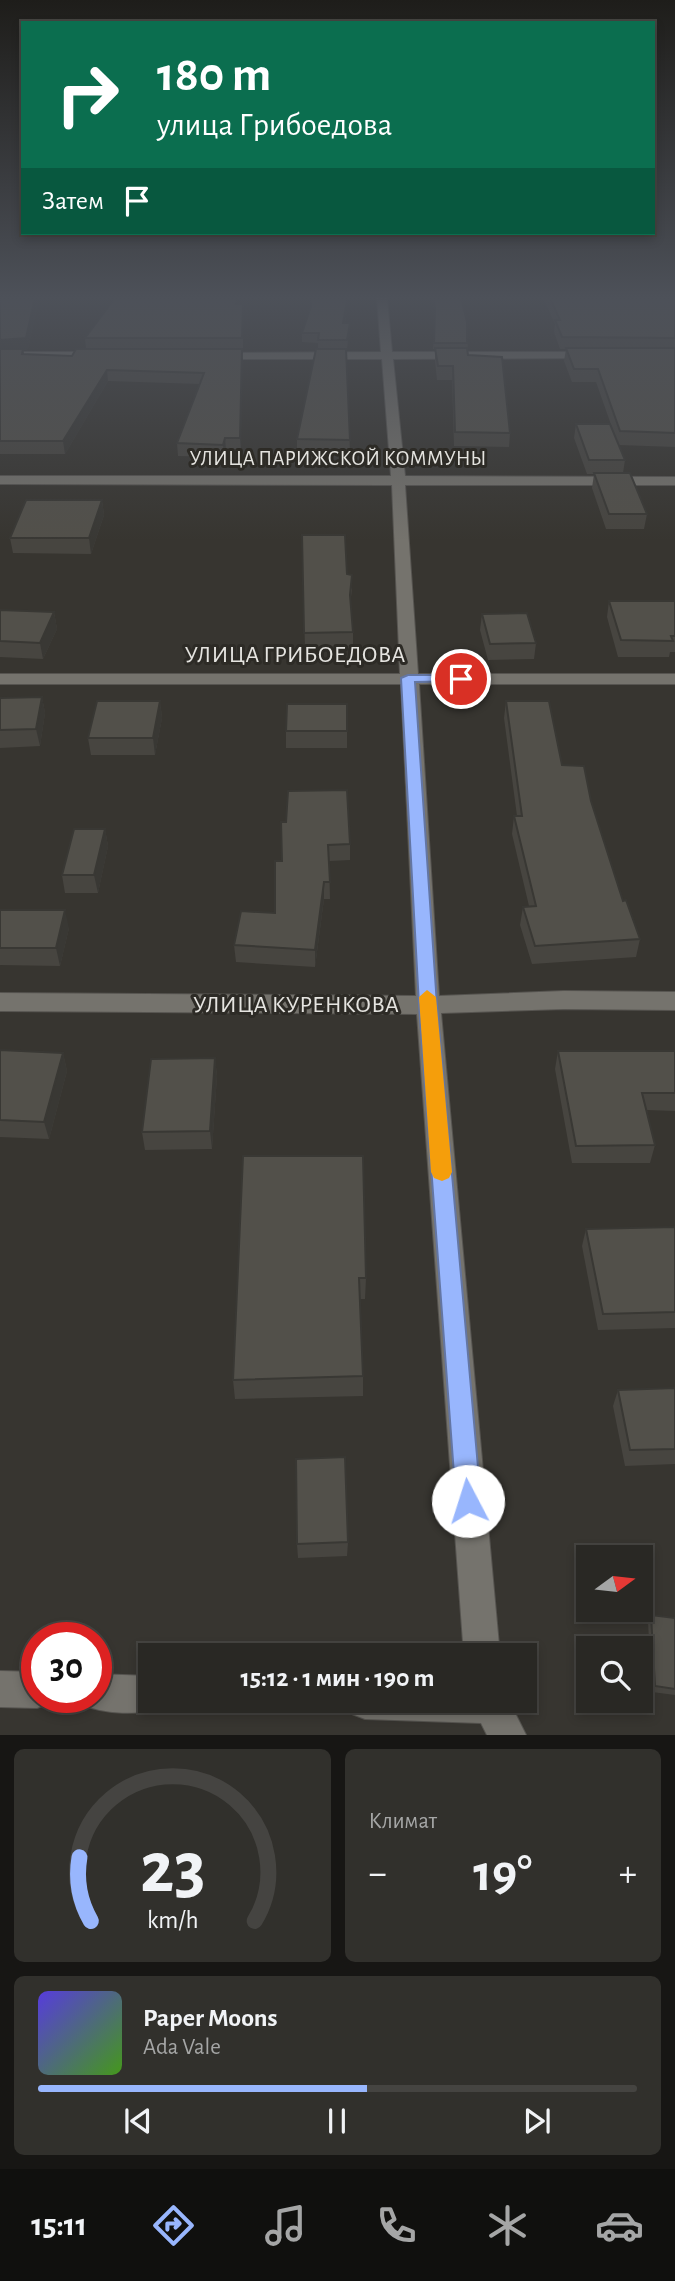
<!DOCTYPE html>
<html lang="ru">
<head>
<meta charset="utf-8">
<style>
	body { margin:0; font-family:"Alegreya Sans",sans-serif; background:#31302c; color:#f1f3f6; height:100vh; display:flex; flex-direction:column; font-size:26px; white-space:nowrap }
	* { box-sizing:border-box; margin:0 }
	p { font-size:23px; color:#a5a6a6 }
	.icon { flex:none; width:38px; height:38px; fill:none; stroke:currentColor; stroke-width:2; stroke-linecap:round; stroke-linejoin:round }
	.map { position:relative; height:1735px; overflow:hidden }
	.drawer { display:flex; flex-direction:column; gap:14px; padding:14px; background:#171614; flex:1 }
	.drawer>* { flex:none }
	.banner { position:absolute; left:21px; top:21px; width:634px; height:214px; border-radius:0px; box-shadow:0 4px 10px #0003,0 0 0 2px #454441; background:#0b6e4f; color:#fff; overflow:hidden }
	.needle { width:46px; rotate:75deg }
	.tools { position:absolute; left:576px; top:1545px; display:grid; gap:14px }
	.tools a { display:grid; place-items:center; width:77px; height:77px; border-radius:0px; background:#292824; box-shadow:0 4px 10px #0003,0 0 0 2px #454441; font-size:35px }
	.speed { position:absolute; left:21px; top:1622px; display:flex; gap:14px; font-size:35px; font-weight:700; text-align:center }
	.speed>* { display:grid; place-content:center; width:91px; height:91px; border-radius:50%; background:#292824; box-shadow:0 4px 10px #0003,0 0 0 2px #454441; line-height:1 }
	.speed .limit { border:10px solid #d22; background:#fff; color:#111 }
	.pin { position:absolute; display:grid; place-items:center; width:60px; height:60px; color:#fff; margin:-30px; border:4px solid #fff; border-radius:50%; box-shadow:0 2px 7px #0007 }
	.me { position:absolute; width:77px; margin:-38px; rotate:355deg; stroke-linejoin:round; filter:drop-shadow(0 0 5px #0008) }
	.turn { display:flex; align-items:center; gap:24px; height:147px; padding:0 21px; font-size:32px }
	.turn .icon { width:91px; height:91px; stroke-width:2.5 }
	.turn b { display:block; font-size:49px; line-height:60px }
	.then { display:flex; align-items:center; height:66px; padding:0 21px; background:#0003; gap:14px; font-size:26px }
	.big { font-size:52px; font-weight:700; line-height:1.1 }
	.drawer .card { flex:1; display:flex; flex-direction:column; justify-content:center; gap:10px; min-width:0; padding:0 24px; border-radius:10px; background:#31302c }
	.drawer .dial { align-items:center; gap:0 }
	.dial svg { height:182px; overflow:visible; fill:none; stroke:#454441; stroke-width:7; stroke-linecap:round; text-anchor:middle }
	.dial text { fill:#f1f3f6; stroke:none }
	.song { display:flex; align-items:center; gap:21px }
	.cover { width:84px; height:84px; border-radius:10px; background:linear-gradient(135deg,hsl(250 70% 55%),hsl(100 70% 35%)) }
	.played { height:7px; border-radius:4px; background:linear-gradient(90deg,#98b6fd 55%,#454441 55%) }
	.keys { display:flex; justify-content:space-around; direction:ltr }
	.heat { display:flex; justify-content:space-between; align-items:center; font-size:38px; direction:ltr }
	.drawer .tiles { flex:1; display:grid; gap:14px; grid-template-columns:1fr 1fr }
	.card:last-child { grid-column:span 2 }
	.trip { position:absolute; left:138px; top:1643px; width:399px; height:70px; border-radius:0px; background:#292824; box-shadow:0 4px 10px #0003,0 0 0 2px #454441; font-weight:700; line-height:70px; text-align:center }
	.tab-bar { display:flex; height:112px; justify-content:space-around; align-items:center; background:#10100e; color:#a5a6a6 }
	.tab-bar .icon { width:49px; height:49px }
	.tab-bar .active { color:#98b6fd }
	.tab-bar b { font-size:32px; color:#f1f3f6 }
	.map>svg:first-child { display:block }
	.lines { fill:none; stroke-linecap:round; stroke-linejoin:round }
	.street-casing { stroke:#565450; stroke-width:2 }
	.street { fill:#75736d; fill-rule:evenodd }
	.wall { fill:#474540 }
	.shaded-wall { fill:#393834 }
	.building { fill:#52504a; stroke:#393834; stroke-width:2 }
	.route { fill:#98b6fd; stroke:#6376a4; stroke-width:2 }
	.slow { fill:#f59e0b }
	.labels { text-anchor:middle; stroke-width:6; stroke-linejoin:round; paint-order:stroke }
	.far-street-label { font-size:21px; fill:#e5e4e0; stroke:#2d2b26 }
	.street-label { font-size:24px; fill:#e5e4e0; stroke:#2d2b26 }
</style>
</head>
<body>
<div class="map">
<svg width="675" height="1735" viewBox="0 0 675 1735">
	<rect width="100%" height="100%" fill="#373530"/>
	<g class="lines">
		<defs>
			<g id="street">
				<polygon points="377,298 387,298 392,352 592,352 598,355 592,358 393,359 405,476 675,477 675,485 405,485 418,674 675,674 675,684 419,684 439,996 564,991 675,992 675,1010 564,1009 441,1013 500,1656 464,1656 417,1014 0,1011 0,993 416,996 401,684 0,684 0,674 400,674 392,485 0,484 0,476 391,476 382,359 215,359 209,356 215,353 381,352"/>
				<polygon points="0,352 99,352 105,355 99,358 0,358"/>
				<polygon points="0,1671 37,1672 37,1698 52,1698 50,1703 37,1708 0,1707"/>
				<path d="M96,1674L150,1676V1701H165L163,1707C141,1716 105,1714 83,1705L80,1698H96Z"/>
				<polygon points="347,1701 509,1701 526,1735 487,1735 481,1723 365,1719 352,1714"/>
			</g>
		</defs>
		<use href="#street" class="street-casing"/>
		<use href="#street" class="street"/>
	</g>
	<g class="wall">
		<polygon points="0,298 39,298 28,349 23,350 24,354 72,356 242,349 241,451 226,450 224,457 178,456 177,443 200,384 108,381 65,454 0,454"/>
		<polygon points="432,298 461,298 467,322 468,355 510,433 509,447 454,446 452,380 437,380 435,361 435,349 433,349 435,315"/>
		<polygon points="543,298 675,298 675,447 619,445 625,460 623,473 647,514 644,529 606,529 592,488 594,474 587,474 574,438 576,424 615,436 596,382 572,382 564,361 566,349 560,349 554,332 555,324"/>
		<polygon points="239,304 243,315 243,349 86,349 85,338"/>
		<polygon points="347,311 345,323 350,323 347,349 346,349 350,453 297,452 297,439 318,349 318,343 302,342 302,333"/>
		<polygon points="102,500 104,515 91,554 13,553 10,538"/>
		<polygon points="302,535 347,574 352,590 350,604 353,632 353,648 305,649"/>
		<polygon points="609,601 675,601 675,652 670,652 669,657 618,657 607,617"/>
		<polygon points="0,610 54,612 57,629 43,659 0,657"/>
		<polygon points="482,614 536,643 534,659 488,660 480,630"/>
		<polygon points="42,697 45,713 40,746 0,748 0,698"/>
		<polygon points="160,701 162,718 155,755 91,755 88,738"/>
		<polygon points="506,701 562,765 591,801 623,901 640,939 636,957 532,964 520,925 523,907 529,906 512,834 514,816 517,816 504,718"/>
		<polygon points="347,704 347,748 286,748 286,731"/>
		<polygon points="281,822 350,844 350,860 329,861 330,899 324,899 315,967 236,962 234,945 275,913 282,861"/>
		<polygon points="105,829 108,846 98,893 65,893 62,875"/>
		<polygon points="0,910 69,928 60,966 0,965"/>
		<polygon points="0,1050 63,1053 67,1071 49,1139 0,1137"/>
		<polygon points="558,1051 675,1051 675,1111 647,1110 655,1145 650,1163 572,1163 555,1069"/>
		<polygon points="215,1058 217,1076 212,1149 145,1150 142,1132"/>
		<polygon points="243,1156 366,1278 365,1299 360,1299 363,1376 363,1396 235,1399 233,1380"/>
		<polygon points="675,1227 675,1328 598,1330 582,1246 586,1229"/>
		<polygon points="675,1388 675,1464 625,1466 613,1406 618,1390"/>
		<polygon points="348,1542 347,1556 298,1558 297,1544"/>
		<polygon points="651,1615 675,1618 675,1695 652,1692 648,1622"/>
	</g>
	<g class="shaded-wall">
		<polygon points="35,298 39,298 28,349 23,350 25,361 0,352 0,340"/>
		<polygon points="347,301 347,311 343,332 343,323"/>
		<polygon points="242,349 243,361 241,451 240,438"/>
		<polygon points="107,370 108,381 65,454 63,441"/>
		<polygon points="225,438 226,450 224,457 223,445"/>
		<polygon points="102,500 104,515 91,554 89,538"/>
		<polygon points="54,612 57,629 43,659 40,643"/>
		<polygon points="42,697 45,713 40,746 36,729"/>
		<polygon points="160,701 162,718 155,755 153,738"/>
		<polygon points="105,829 108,846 98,893 94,875"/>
		<polygon points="324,882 324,899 315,967 315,950"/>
		<polygon points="65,910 69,928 60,966 56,948"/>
		<polygon points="63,1053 67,1071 49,1139 44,1122"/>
		<polygon points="215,1058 217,1076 212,1149 210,1131"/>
	</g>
	<g class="building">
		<polygon points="0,298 35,298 26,338 0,340"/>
		<polygon points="115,298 237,298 236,304 243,304 242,338 85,338"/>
		<polygon points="311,298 347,298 347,301 343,323 350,323 347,340 318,340 319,333 302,333 311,306"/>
		<polygon points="433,298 461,298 467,322 467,343 434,343 435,308"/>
		<polygon points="550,298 675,298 675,338 562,337 555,320 560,320"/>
		<polygon points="435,348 467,348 468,355 502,357 510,433 455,432 453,366 438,366"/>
		<polygon points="566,348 675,348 675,433 620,431 598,369 574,369"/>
		<polygon points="0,349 23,349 22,354 72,356 76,349 242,349 240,438 225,438 223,445 177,443 204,373 107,370 63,441 0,441"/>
		<polygon points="316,349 346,349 350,440 297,439"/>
		<polygon points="576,424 610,424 625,460 589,460"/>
		<polygon points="594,473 630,473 647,514 609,514"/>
		<polygon points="26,500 102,500 89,538 10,538"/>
		<polygon points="302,535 345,535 347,574 352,575 350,595 353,632 304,633"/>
		<polygon points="609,601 675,601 675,636 671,636 673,641 621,640"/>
		<polygon points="0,610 54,612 40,643 0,641"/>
		<polygon points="527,613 536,643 490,644 482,614"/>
		<polygon points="42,697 36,729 0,730 0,698"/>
		<polygon points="97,701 160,701 153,738 88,738"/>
		<polygon points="506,701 549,701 562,765 584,766 591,801 623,901 626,900 640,939 535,946 523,907 536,906 514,816 522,816"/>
		<polygon points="287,704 347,704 347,731 286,731"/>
		<polygon points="347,790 350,844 328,845 330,882 324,882 315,950 234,945 241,911 275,913 275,861 282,861 281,822 286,822 288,791"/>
		<polygon points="74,829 105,829 94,875 62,875"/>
		<polygon points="0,910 65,910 56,948 0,948"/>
		<polygon points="0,1050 63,1053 44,1122 0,1120"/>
		<polygon points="558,1051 675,1051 675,1093 642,1093 655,1145 576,1146"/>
		<polygon points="215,1058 210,1131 142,1132 151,1059"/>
		<polygon points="243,1156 363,1156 366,1278 359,1278 363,1376 233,1380"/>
		<polygon points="675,1227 675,1312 603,1314 586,1229"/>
		<polygon points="675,1388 675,1449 630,1450 618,1390"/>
		<polygon points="345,1457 348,1542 297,1544 296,1459"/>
		<polygon points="651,1615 675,1618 675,1689 655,1686"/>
	</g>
	<linearGradient id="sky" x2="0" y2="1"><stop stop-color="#1e1d1a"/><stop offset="0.55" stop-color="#4d5159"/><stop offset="1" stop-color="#4d5159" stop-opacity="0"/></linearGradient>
	<rect width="675" height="541" fill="url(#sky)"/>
	<polygon class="route" points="461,675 466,676 466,681 415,682 437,1005 481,1501 477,1510 468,1514 460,1510 456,1501 419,1005 401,678 408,675"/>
	<polygon class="slow" points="427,990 436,997 452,1172 449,1178 442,1181 434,1178 431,1172 419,997"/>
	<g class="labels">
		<g class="far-street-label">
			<text x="338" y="465">УЛИЦА ПАРИЖСКОЙ КОММУНЫ</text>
		</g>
		<g class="street-label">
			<text x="295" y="662">УЛИЦА ГРИБОЕДОВА</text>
			<text x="296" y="1012">УЛИЦА КУРЕНКОВА</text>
		</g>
	</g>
</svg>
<div class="tools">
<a><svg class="needle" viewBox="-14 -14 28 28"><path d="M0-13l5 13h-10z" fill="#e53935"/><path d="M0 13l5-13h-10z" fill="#a5a6a6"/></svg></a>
<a><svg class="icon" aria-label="search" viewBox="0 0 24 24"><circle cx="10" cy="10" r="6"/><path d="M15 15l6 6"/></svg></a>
</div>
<div class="speed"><div class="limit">30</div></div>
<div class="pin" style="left:461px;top:679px;background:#d93025"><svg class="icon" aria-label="arrive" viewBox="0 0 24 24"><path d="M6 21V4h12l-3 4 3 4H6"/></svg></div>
<svg class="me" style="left:468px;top:1501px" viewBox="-20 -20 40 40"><circle r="19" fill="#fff"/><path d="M0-13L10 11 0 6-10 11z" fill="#98b6fd"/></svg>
<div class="trip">15:12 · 1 мин · 190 m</div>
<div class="banner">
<div class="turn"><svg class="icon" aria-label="right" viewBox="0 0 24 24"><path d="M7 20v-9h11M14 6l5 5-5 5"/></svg><div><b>180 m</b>улица Грибоедова</div></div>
<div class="then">Затем<svg class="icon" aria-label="arrive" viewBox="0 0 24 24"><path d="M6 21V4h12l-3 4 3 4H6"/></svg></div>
</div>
</div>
<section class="drawer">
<div class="tiles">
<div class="card dial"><svg viewBox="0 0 100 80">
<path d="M14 69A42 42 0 1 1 86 69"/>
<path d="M14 69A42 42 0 0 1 9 41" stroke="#98b6fd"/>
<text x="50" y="56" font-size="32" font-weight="700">23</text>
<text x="50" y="72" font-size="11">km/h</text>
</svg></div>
<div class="card"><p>Климат</p>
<div class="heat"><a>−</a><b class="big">19°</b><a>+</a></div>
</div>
<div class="card">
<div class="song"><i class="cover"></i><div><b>Paper Moons</b><p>Ada Vale</p></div></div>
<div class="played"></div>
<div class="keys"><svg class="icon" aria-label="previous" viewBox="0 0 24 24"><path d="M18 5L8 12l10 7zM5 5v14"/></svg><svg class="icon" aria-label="pause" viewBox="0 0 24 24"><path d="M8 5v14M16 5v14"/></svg><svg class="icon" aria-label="next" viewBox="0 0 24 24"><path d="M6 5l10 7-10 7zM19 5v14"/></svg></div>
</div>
</div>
</section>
<nav class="tab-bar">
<b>15:11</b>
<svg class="icon active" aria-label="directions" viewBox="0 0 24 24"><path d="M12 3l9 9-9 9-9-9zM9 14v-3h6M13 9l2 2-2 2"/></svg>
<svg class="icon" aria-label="music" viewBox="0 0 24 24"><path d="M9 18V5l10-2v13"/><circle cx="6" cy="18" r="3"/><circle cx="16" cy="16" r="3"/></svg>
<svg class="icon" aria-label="phone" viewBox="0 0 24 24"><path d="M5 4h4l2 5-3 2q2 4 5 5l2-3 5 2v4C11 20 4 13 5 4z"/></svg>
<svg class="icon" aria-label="climate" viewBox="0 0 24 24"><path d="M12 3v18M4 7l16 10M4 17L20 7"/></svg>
<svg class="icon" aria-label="car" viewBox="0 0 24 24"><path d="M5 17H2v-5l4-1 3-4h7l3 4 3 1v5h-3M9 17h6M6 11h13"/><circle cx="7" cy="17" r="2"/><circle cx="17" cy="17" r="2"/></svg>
</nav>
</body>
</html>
